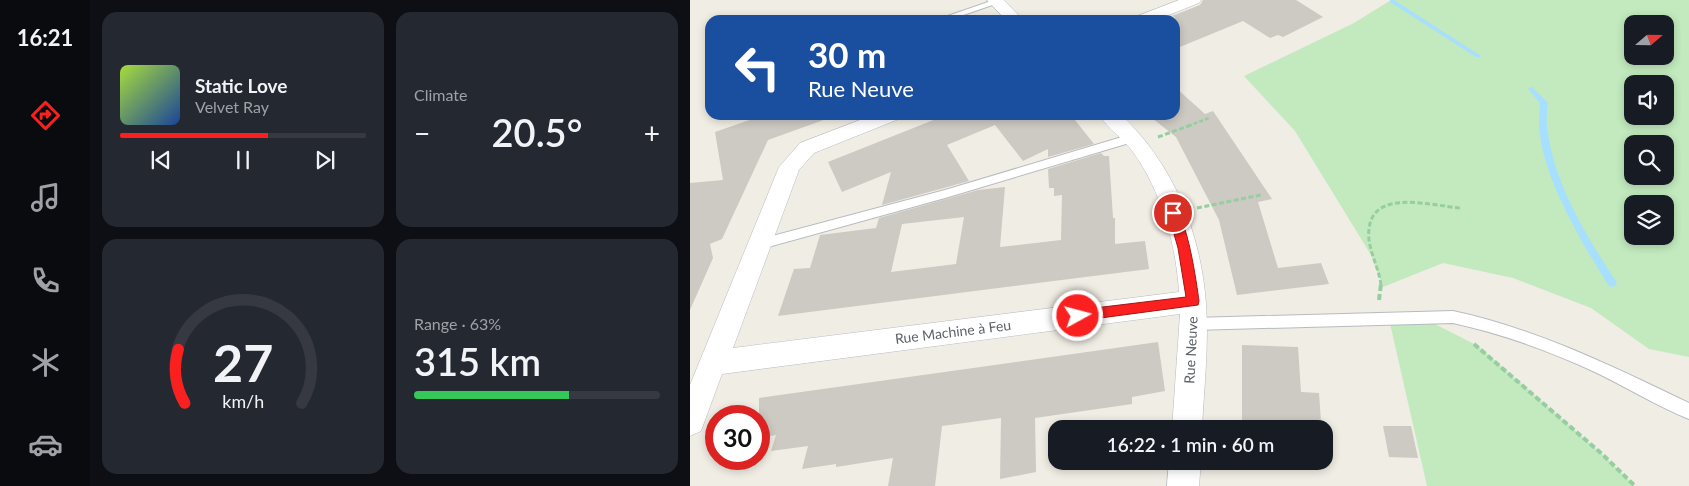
<!DOCTYPE html>
<html lang="en">
<head>
<meta charset="utf-8">
<style>
	body { margin:0; font-family:Lato,sans-serif; background:#242831; color:#f1f3f6; height:100vh; display:flex; flex-direction:column; font-size:19px; white-space:nowrap }
	* { box-sizing:border-box; margin:0 }
	p { font-size:16px; color:#9ea1a6 }
	.icon { flex:none; width:28px; height:28px; fill:none; stroke:currentColor; stroke-width:2; stroke-linecap:round; stroke-linejoin:round }
	.map { position:relative; flex:1; overflow:hidden }
	.drawer { display:flex; flex-direction:column; gap:12px; padding:12px; background:#0d0f14; width:600px }
	.drawer>* { flex:none }
	.hud { position:absolute; left:15px; top:15px; width:475px; height:105px; border-radius:15px; box-shadow:0 2px 8px #0003; background:#1a4fa0; color:#fff; overflow:hidden }
	.needle { width:32px; rotate:70deg }
	.controls { position:absolute; left:934px; top:15px; display:grid; gap:10px }
	.controls a { display:grid; place-items:center; width:50px; height:50px; border-radius:10px; background:#171b24; box-shadow:0 2px 8px #0003; font-size:25px }
	.speed { position:absolute; left:15px; top:405px; display:flex; gap:10px; font-size:25px; font-weight:700; text-align:center }
	.speed>* { display:grid; place-content:center; width:65px; height:65px; border-radius:50%; background:#171b24; box-shadow:0 2px 8px #0003; line-height:1 }
	.speed .limit { border:8px solid #d22; background:#fff; color:#111 }
	.pin { position:absolute; display:grid; place-items:center; width:42px; height:42px; color:#fff; margin:-21px; border:2px solid #fff; border-radius:50%; box-shadow:0 1px 5px #0007 }
	.me { position:absolute; width:55px; margin:-28px; rotate:83deg; stroke-linejoin:round; filter:drop-shadow(0 0 4px #0008) }
	.turn { display:flex; align-items:center; gap:18px; height:105px; padding:0 20px; font-size:22px }
	.turn .icon { width:65px; height:65px; stroke-width:2.5 }
	.turn b { display:block; font-size:35px; line-height:42px }
	.big { font-size:38px; font-weight:600; line-height:1.1 }
	.drawer .widget { flex:1; display:flex; flex-direction:column; justify-content:center; gap:8px; min-width:0; padding:0 18px; border-radius:15px; background:#242831 }
	.drawer .dial { align-items:center; gap:0 }
	.dial svg { height:130px; overflow:visible; fill:none; stroke:#363941; stroke-width:7; stroke-linecap:round; text-anchor:middle }
	.dial text { fill:#f1f3f6; stroke:none }
	.song { display:flex; align-items:center; gap:15px }
	.cover { width:60px; height:60px; border-radius:8px; background:linear-gradient(135deg,hsl(80 70% 55%),hsl(220 70% 35%)) }
	.played { height:5px; border-radius:2px; background:linear-gradient(90deg,#fb2020 60%,#363941 60%) }
	.keys { display:flex; justify-content:space-around; direction:ltr }
	.heat { display:flex; justify-content:space-between; align-items:center; font-size:28px; direction:ltr }
	.charge { height:8px; border-radius:4px; background:linear-gradient(90deg,#34c759 63%,#363941 0) }
	.drawer .tiles { flex:1; display:grid; gap:12px; grid-template-columns:repeat(2,1fr) }
	.trip { position:absolute; left:358px; top:420px; width:285px; height:50px; border-radius:15px; background:#171b24; box-shadow:0 2px 8px #0003; font-weight:600; line-height:50px; text-align:center }
	main { display:flex; flex:1; min-height:0 }
	.dock { display:flex; flex-direction:column; width:90px; justify-content:space-around; align-items:center; background:#090b0e; color:#9ea1a6 }
	.dock .icon { width:35px; height:35px }
	.dock .selected { color:#fb2020 }
	.dock b { font-size:22px; color:#f1f3f6 }
	.map>svg:first-child { display:block }
	.green { fill:#c2eabe; fill-rule:evenodd }
	.lines { fill:none; stroke-linecap:round; stroke-linejoin:round }
	.stream { fill:#a6dfff; fill-rule:evenodd }
	.building { fill:#cdc9c3; fill-rule:evenodd }
	.lane-casing { stroke:#b7bbc0; stroke-width:2 }
	.street-casing { stroke:#b7bbc0; stroke-width:1 }
	.path-far2 { stroke:#96cda1; stroke-width:2.5; stroke-dasharray:4 2; stroke-linecap:butt }
	.path-far1 { stroke:#96cda1; stroke-width:3; stroke-dasharray:5 2.5; stroke-linecap:butt }
	.path { stroke:#96cda1; stroke-width:4; stroke-dasharray:6 3; stroke-linecap:butt }
	.lane { fill:#fff; fill-rule:evenodd }
	.street { fill:#fff; fill-rule:evenodd }
	.route { fill:#fb2020; stroke:#a31515 }
	.labels { text-anchor:middle; stroke-width:4.5; stroke-linejoin:round; paint-order:stroke }
	.street-label { font-size:14px; fill:#5c6267; stroke:#fff }
</style>
</head>
<body>
<main>
<nav class="dock">
<b>16:21</b>
<svg class="icon selected" aria-label="directions" viewBox="0 0 24 24"><path d="M12 3l9 9-9 9-9-9zM9 14v-3h6M13 9l2 2-2 2"/></svg>
<svg class="icon" aria-label="music" viewBox="0 0 24 24"><path d="M9 18V5l10-2v13"/><circle cx="6" cy="18" r="3"/><circle cx="16" cy="16" r="3"/></svg>
<svg class="icon" aria-label="phone" viewBox="0 0 24 24"><path d="M5 4h4l2 5-3 2q2 4 5 5l2-3 5 2v4C11 20 4 13 5 4z"/></svg>
<svg class="icon" aria-label="climate" viewBox="0 0 24 24"><path d="M12 3v18M4 7l16 10M4 17L20 7"/></svg>
<svg class="icon" aria-label="car" viewBox="0 0 24 24"><path d="M5 17H2v-5l4-1 3-4h7l3 4 3 1v5h-3M9 17h6M6 11h13"/><circle cx="7" cy="17" r="2"/><circle cx="17" cy="17" r="2"/></svg>
</nav>
<section class="drawer">
<div class="tiles">
<div class="widget">
<div class="song"><i class="cover"></i><div><b>Static Love</b><p>Velvet Ray</p></div></div>
<div class="played"></div>
<div class="keys"><svg class="icon" aria-label="previous" viewBox="0 0 24 24"><path d="M18 5L8 12l10 7zM5 5v14"/></svg><svg class="icon" aria-label="pause" viewBox="0 0 24 24"><path d="M8 5v14M16 5v14"/></svg><svg class="icon" aria-label="next" viewBox="0 0 24 24"><path d="M6 5l10 7-10 7zM19 5v14"/></svg></div>
</div>
<div class="widget"><p>Climate</p>
<div class="heat"><a>−</a><b class="big">20.5°</b><a>+</a></div>
</div>
<div class="widget dial"><svg viewBox="0 0 100 80">
<path d="M14 69A42 42 0 1 1 86 69"/>
<path d="M14 69A42 42 0 0 1 10 36" stroke="#fb2020"/>
<text x="50" y="56" font-size="32" font-weight="700">27</text>
<text x="50" y="72" font-size="11">km/h</text>
</svg></div>
<div class="widget"><p>Range · 63%</p><b class="big">315 km</b><div class="charge"></div></div>
</div>
</section>
<div class="map">
<svg width="999" height="486" viewBox="0 0 999 486">
	<rect width="100%" height="100%" fill="#f0ede4"/>
	<g class="green">
		<path d="M701,0H999V357L959,349L901,308L823,278L753,263L693,287L681,255L605,131L554,76L664,23ZM942,24H975V56H942ZM942,84H975V116H942ZM942,144H975V176H942ZM942,204H975V236H942Z"/>
		<polygon points="699,319 735,319 788,346 912,454 945,486 737,486"/>
	</g>
	<g class="lines">
		<g class="stream">
			<polygon points="700,0 704,0 791,56 790,57 786,57 700,2"/>
			<path d="M841,87L843,88L858,103C857,111 856,119 857,126C863,182 895,234 925,280L927,283L925,286L922,287L919,286C892,243 850,174 849,123C849,116 850,110 850,103L838,89Z"/>
		</g>
	</g>
	<g class="building">
		<polygon points="513,0 606,0 633,17 593,37 588,35 580,38 553,21 485,49 485,17 482,16 510,5"/>
		<polygon points="485,87 515,114 523,111 582,199 568,202 588,268 631,263 639,284 547,295 529,220 486,137 458,115 485,115"/>
		<polygon points="74,115 139,115 139,118 78,140 32,239 20,244 23,258 0,310 0,183 33,180 25,132"/>
		<polygon points="256,115 381,115 404,144 358,157 358,149 333,161 305,125 257,145 279,181 192,205 201,172 152,192 138,162"/>
		<path d="M411,153L414,156H419L423,218H425V244L455,241L459,269L88,316L104,269L120,268L130,235L186,228L189,218L288,190L315,187L310,247L371,240L372,195L364,196V188H359L358,169ZM274,217L266,264L201,272L212,224Z"/>
		<polygon points="468,342 475,391 442,397 442,404 345,418 346,472 310,479 311,418 252,426 245,486 198,486 203,458 146,467 146,464 112,469 118,446 81,451 86,435 69,438 69,398"/>
		<polygon points="552,345 608,347 611,392 629,393 631,422 613,422 614,429 552,429"/>
		<polygon points="693,426 721,426 728,458 699,457"/>
	</g>
	<g class="lines">
		<defs>
			<g id="lane">
				<polygon points="304,0 311,2 259,20 246,20"/>
				<polygon points="442,134 447,138 446,141 255,198 71,249 67,247 65,244 67,241 71,239 255,190"/>
				<path d="M763,311C847,329 922,366 999,403V419C967,406 938,388 907,373C860,351 813,334 763,323L503,330L498,328L496,324L498,320L503,318Z"/>
			</g>
			<g id="street">
				<polygon points="297,0 314,0 333,20 316,20"/>
				<polygon points="489,0 511,0 509,3 466,20 443,20 445,17"/>
				<path d="M183,115H212L209,119L124,153L109,170L43,348L489,292C486,244 471,190 443,152C433,138 418,129 409,115H431C483,163 511,233 516,304C519,345 514,387 512,429H482L490,314L32,374L11,431L0,436V385L89,167L110,143Z"/>
				<polygon points="479,461 511,461 509,486 477,486"/>
			</g>
		</defs>
		<use href="#lane" class="lane-casing"/>
		<use href="#street" class="street-casing"/>
		<polyline class="path-far2" points="498,126 519,118"/>
		<g class="path-far1">
			<polyline points="468,137 501,125"/>
			<polyline points="507,208 571,195"/>
			<path d="M691,285C689,269 681,255 679,240C674,186 737,205 770,208"/>
		</g>
		<g class="path">
			<polyline points="689,300 691,284"/>
			<polyline points="784,344 912,454 945,486"/>
		</g>
		<use href="#lane" class="lane"/>
		<use href="#street" class="street"/>
	</g>
	<path class="route" d="M483,209C497,213 507,286 509,301L508,305L388,321L383,320L381,316L383,312L388,310L496,297L488,248L478,213Z"/>
	<g class="labels">
		<g class="street-label">
			<text transform="translate(263 332) rotate(-7)" y="5">Rue Machine à Feu</text>
			<text transform="translate(501 350) rotate(-87)" y="5">Rue Neuve</text>
		</g>
	</g>
</svg>
<div class="controls">
<a><svg class="needle" viewBox="-14 -14 28 28"><path d="M0-13l5 13h-10z" fill="#e53935"/><path d="M0 13l5-13h-10z" fill="#9ea1a6"/></svg></a>
<a><svg class="icon" aria-label="sound" viewBox="0 0 24 24"><path d="M4 9h4l5-4v14l-5-4H4zM17 9q2 3 0 6"/></svg></a>
<a><svg class="icon" aria-label="search" viewBox="0 0 24 24"><circle cx="10" cy="10" r="6"/><path d="M15 15l6 6"/></svg></a>
<a><svg class="icon" aria-label="layers" viewBox="0 0 24 24"><path d="M12 4l9 5-9 5-9-5zM3 14l9 5 9-5"/></svg></a>
</div>
<div class="speed"><div class="limit">30</div></div>
<div class="pin" style="left:483px;top:213px;background:#d93025"><svg class="icon" aria-label="arrive" viewBox="0 0 24 24"><path d="M6 21V4h12l-3 4 3 4H6"/></svg></div>
<svg class="me" style="left:388px;top:316px" viewBox="-20 -20 40 40"><circle r="17" fill="#fb2020" stroke="#fff" stroke-width="3"/><path d="M0-11L8 9 0 5-8 9z" fill="#fff"/></svg>
<div class="trip">16:22 · 1 min · 60 m</div>
<div class="hud">
<div class="turn"><svg class="icon" aria-label="left" viewBox="0 0 24 24"><path d="M17 20v-9H6M10 6l-5 5 5 5"/></svg><div><b>30 m</b>Rue Neuve</div></div>
</div>
</div>
</main>
</body>
</html>
